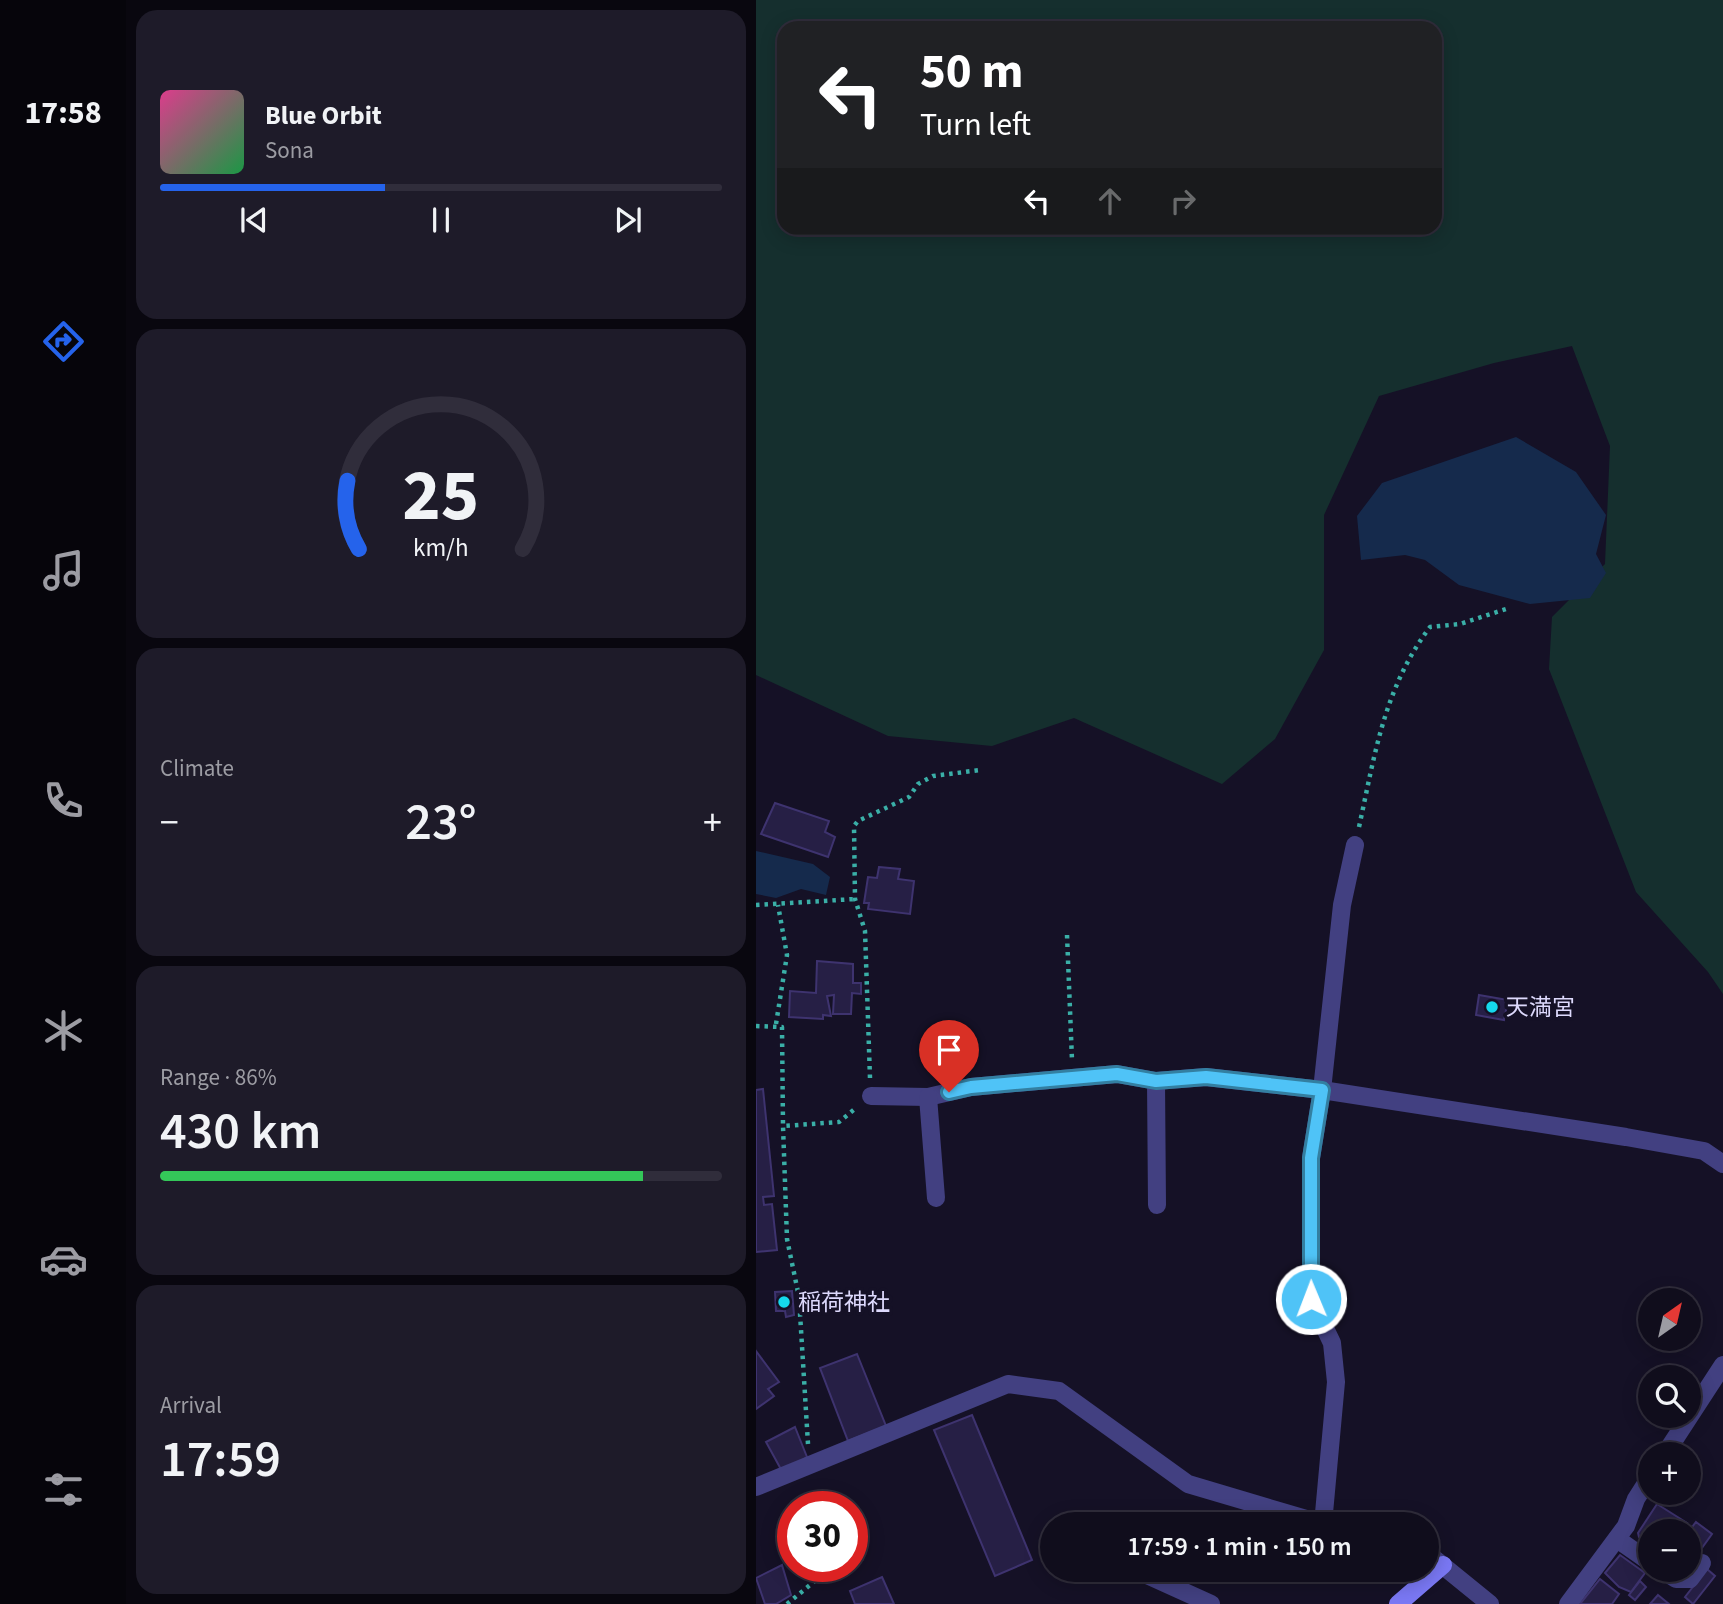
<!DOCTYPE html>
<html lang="en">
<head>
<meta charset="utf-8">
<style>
	body { margin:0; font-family:"Source Sans 3","Noto Sans JP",sans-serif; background:#1e1b29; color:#f1f3f6; height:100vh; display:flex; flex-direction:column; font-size:26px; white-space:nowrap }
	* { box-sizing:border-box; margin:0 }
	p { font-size:23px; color:#9c9ca3 }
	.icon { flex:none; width:38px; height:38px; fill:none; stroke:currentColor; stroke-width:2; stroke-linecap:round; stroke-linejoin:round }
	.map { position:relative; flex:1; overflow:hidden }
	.details { display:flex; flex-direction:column; gap:10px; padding:10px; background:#09070f; width:630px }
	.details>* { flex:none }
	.guide { position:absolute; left:21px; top:21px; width:665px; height:214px; border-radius:21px; box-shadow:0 4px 18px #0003,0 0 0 2px #302d3b; background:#202124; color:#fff; overflow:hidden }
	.needle { width:46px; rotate:34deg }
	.fabs { position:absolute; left:882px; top:1288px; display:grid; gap:14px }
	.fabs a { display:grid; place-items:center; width:63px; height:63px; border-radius:50%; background:#100d1c; box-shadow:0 4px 18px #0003,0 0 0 2px #302d3b; font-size:35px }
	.speed { position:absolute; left:21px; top:1491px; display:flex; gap:14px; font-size:35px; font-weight:700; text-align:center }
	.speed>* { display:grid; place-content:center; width:91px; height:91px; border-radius:50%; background:#100d1c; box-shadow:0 4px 18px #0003,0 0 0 2px #302d3b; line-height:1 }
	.speed .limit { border:10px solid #d22; background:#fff; color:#111 }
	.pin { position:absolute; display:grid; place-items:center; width:60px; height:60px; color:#fff; margin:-72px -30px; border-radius:50% 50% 50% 0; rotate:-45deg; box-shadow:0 0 7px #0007 }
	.pin .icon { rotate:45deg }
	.me { position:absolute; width:77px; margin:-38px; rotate:359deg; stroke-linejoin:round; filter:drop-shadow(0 0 5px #0008) }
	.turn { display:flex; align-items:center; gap:24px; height:147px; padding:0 28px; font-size:32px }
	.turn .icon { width:91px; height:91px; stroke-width:2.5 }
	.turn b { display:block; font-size:49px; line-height:60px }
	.lanes { display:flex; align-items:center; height:66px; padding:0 28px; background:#0003; justify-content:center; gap:35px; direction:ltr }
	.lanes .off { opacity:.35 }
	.big { font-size:52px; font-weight:600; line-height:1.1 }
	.details .tile { flex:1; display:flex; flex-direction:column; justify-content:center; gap:10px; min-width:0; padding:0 24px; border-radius:21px; background:#1e1b29 }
	.details .dial { align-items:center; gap:0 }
	.dial svg { height:182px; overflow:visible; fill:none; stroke:#302d3b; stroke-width:7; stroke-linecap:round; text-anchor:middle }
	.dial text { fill:#f1f3f6; stroke:none }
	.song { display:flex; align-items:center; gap:21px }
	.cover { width:84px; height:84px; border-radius:10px; background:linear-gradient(135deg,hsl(330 70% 55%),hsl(140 70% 35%)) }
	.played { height:7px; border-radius:4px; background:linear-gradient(90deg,#2563eb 40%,#302d3b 40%) }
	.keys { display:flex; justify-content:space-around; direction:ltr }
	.heat { display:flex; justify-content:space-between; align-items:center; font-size:38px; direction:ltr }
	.charge { height:10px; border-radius:5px; background:linear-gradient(90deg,#34c759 86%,#302d3b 0) }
	.trip { position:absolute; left:284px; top:1512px; width:399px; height:70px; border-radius:35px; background:#100d1c; box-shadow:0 4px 18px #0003,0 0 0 2px #302d3b; font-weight:600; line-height:70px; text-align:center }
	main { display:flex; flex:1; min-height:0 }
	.tabs { display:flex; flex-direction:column; width:126px; justify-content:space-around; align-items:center; background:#06050b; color:#9c9ca3 }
	.tabs .icon { width:49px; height:49px }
	.tabs .active { color:#2563eb }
	.tabs b { font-size:32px; color:#f1f3f6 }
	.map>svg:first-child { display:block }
	.green { fill:#152f2e; fill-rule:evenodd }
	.water { fill:#152a4c }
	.building { fill:#261f45; stroke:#3e336f; stroke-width:2 }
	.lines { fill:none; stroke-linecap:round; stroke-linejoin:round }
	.path { stroke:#3aafa7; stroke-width:4.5; stroke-dasharray:3.5 5; stroke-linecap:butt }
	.street { stroke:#424081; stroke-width:18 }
	.secondary { stroke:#7a78f4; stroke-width:18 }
	.route-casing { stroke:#337fa1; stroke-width:18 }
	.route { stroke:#4fc3f7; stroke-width:12 }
	.poi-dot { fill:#15d8ec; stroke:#151126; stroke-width:2.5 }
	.labels { text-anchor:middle; stroke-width:7; stroke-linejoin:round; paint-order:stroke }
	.poi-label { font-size:23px; fill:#ddd9fc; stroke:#151126; text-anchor:start }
</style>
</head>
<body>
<main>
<nav class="tabs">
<b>17:58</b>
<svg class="icon active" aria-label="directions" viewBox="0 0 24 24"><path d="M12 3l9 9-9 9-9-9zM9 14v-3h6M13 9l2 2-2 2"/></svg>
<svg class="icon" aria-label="music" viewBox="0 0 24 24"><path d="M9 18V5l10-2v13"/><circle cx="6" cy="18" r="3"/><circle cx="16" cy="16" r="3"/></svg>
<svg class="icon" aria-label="phone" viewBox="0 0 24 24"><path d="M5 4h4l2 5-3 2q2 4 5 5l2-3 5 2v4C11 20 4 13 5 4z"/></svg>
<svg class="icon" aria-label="climate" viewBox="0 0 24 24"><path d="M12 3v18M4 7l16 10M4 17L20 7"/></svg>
<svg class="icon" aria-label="car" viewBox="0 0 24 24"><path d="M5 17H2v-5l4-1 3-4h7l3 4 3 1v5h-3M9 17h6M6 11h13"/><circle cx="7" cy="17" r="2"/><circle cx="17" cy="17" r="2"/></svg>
<svg class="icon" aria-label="filters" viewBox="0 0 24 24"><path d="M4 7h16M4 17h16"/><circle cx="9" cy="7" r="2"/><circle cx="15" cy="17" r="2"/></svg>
</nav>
<section class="details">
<div class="tile">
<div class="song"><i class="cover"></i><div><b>Blue Orbit</b><p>Sona</p></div></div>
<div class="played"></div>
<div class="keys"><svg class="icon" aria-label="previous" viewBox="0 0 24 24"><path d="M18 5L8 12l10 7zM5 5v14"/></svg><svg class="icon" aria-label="pause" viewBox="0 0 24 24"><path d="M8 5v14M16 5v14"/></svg><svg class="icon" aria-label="next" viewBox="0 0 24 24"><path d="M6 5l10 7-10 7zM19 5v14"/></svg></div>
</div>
<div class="tile dial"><svg viewBox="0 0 100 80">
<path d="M14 69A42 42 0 1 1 86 69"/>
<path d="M14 69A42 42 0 0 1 9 39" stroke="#2563eb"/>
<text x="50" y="56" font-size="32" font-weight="700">25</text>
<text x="50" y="72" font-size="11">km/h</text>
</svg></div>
<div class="tile"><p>Climate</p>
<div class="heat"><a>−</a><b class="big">23°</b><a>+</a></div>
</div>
<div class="tile"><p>Range · 86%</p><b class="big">430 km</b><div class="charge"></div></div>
<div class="tile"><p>Arrival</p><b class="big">17:59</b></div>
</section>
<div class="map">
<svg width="967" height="1604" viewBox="0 0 967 1604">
	<rect width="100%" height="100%" fill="#151126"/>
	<path class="green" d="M0,0H967V994L952,972L880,892L793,669L796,617L849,564L854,446L816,346L738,363L623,396L568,515V650L519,739L466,784L318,718L236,746L132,736L0,675ZM28,28H679V228H28Z"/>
	<g class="water">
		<polygon points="760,437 820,472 850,515 840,554 850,573 834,598 774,604 703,585 669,560 649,555 605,560 601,516 626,483"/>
		<polygon points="0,851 57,864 74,877 70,895 45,889 20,898 0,894"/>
	</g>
	<g class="building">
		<polygon points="19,803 73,821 69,832 79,837 72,857 5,834"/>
		<polygon points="123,867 144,869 142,879 158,881 154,914 112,909 113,903 108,903 112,877 121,878"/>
		<polygon points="61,961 97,964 97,983 105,983 105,994 96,993 95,1014 77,1014 78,995 71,996 75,1016 67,1015 67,1019 33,1017 34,991 60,993"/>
		<polygon points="723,995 752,1000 748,1020 720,1015"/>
		<polygon points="7,1089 18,1196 7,1197 8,1205 16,1204 21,1250 0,1252 0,1090"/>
		<polygon points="36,1291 38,1315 30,1317 29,1311 20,1311 19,1292"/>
		<polygon points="0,1351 23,1382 12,1389 18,1396 0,1409"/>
		<polygon points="101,1354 130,1426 92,1441 64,1368"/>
		<polygon points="216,1415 276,1560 239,1576 178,1430"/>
		<polygon points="39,1427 51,1457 27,1473 10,1442"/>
		<polygon points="901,1504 931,1523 925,1531 894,1531 894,1543 883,1537 882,1533"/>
		<polygon points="940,1522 956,1534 933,1566 933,1531"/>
		<polygon points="864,1555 889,1573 875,1592 863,1587 849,1573"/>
		<polygon points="26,1565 35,1595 20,1604 9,1604 0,1578"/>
		<polygon points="951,1569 959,1576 937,1604 929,1597"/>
		<polygon points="126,1577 138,1604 99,1604 94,1591"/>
		<polygon points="844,1579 863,1594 856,1604 824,1604"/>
		<polygon points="884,1581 890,1587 879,1600 873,1595"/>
		<polygon points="902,1595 913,1604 894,1604"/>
	</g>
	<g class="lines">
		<g class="path">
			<path d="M603,827C619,754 628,688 674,627L704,624L750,609"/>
			<polyline points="0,905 99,899"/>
			<polyline points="311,935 316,1060"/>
			<polyline points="20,1024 31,955 22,905"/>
			<polyline points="0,1026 26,1027 27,1126"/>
			<polyline points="114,1078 109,931 99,899 98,826 102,821 153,797 162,784 177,776 224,770"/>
			<polyline points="52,1444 43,1297 31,1239 27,1126 83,1122 100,1108"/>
			<polyline points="96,1562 107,1558"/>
			<polyline points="31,1604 71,1571 84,1566"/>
		</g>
		<g class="street">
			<polyline points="400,1081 401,1205"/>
			<polyline points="115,1096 172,1097 215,1087 361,1074 400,1081 450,1077 566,1090 870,1137 948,1151 967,1164"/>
			<polyline points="172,1097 180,1198"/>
			<polyline points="909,1454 967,1365"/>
			<polyline points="0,1487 252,1384 303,1391 432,1484 567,1524"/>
			<polyline points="567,1524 580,1382 576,1343 555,1299 555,1158 566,1090 586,905 599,845"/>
			<polyline points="861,1539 894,1562"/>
			<polyline points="670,1552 734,1604"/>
			<polyline points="380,1570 455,1604"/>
			<polyline points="906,1570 920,1579 934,1579 946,1563"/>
			<polyline points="812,1604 870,1526 880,1499 894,1477"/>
		</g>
		<polyline class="secondary" points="642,1604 687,1565"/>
	</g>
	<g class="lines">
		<defs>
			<polyline id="route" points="193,1092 215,1087 361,1074 400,1081 450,1077 566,1090 555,1158 555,1299"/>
		</defs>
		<use href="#route" class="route-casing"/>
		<use href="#route" class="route"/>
	</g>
	<g class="poi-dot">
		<circle cx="736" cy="1007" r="7"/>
		<circle cx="28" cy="1302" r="7"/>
	</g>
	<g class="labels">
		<g class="poi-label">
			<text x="750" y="1015">天満宮</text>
			<text x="42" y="1310">稲荷神社</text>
		</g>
	</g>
</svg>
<div class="fabs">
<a><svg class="needle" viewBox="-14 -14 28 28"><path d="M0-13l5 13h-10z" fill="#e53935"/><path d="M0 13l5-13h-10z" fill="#9c9ca3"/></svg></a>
<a><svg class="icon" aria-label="search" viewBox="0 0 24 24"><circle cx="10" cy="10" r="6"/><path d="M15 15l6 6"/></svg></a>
<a>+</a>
<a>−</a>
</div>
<div class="speed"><div class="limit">30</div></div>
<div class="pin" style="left:193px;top:1092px;background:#d93025"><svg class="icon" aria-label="arrive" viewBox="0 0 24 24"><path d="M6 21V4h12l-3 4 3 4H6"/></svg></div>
<svg class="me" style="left:555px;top:1299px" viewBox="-20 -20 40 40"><circle r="17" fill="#4fc3f7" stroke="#fff" stroke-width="3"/><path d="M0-11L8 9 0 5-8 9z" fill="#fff"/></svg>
<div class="trip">17:59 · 1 min · 150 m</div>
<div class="guide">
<div class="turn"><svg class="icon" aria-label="left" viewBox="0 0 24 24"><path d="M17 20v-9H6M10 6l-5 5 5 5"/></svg><div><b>50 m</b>Turn left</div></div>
<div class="lanes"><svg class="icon" aria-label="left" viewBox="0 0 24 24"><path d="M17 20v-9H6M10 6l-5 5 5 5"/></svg><svg class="icon off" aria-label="ahead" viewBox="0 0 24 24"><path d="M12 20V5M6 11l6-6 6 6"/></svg><svg class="icon off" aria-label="right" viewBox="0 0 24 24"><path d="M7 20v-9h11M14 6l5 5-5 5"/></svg></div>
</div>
</div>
</main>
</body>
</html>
